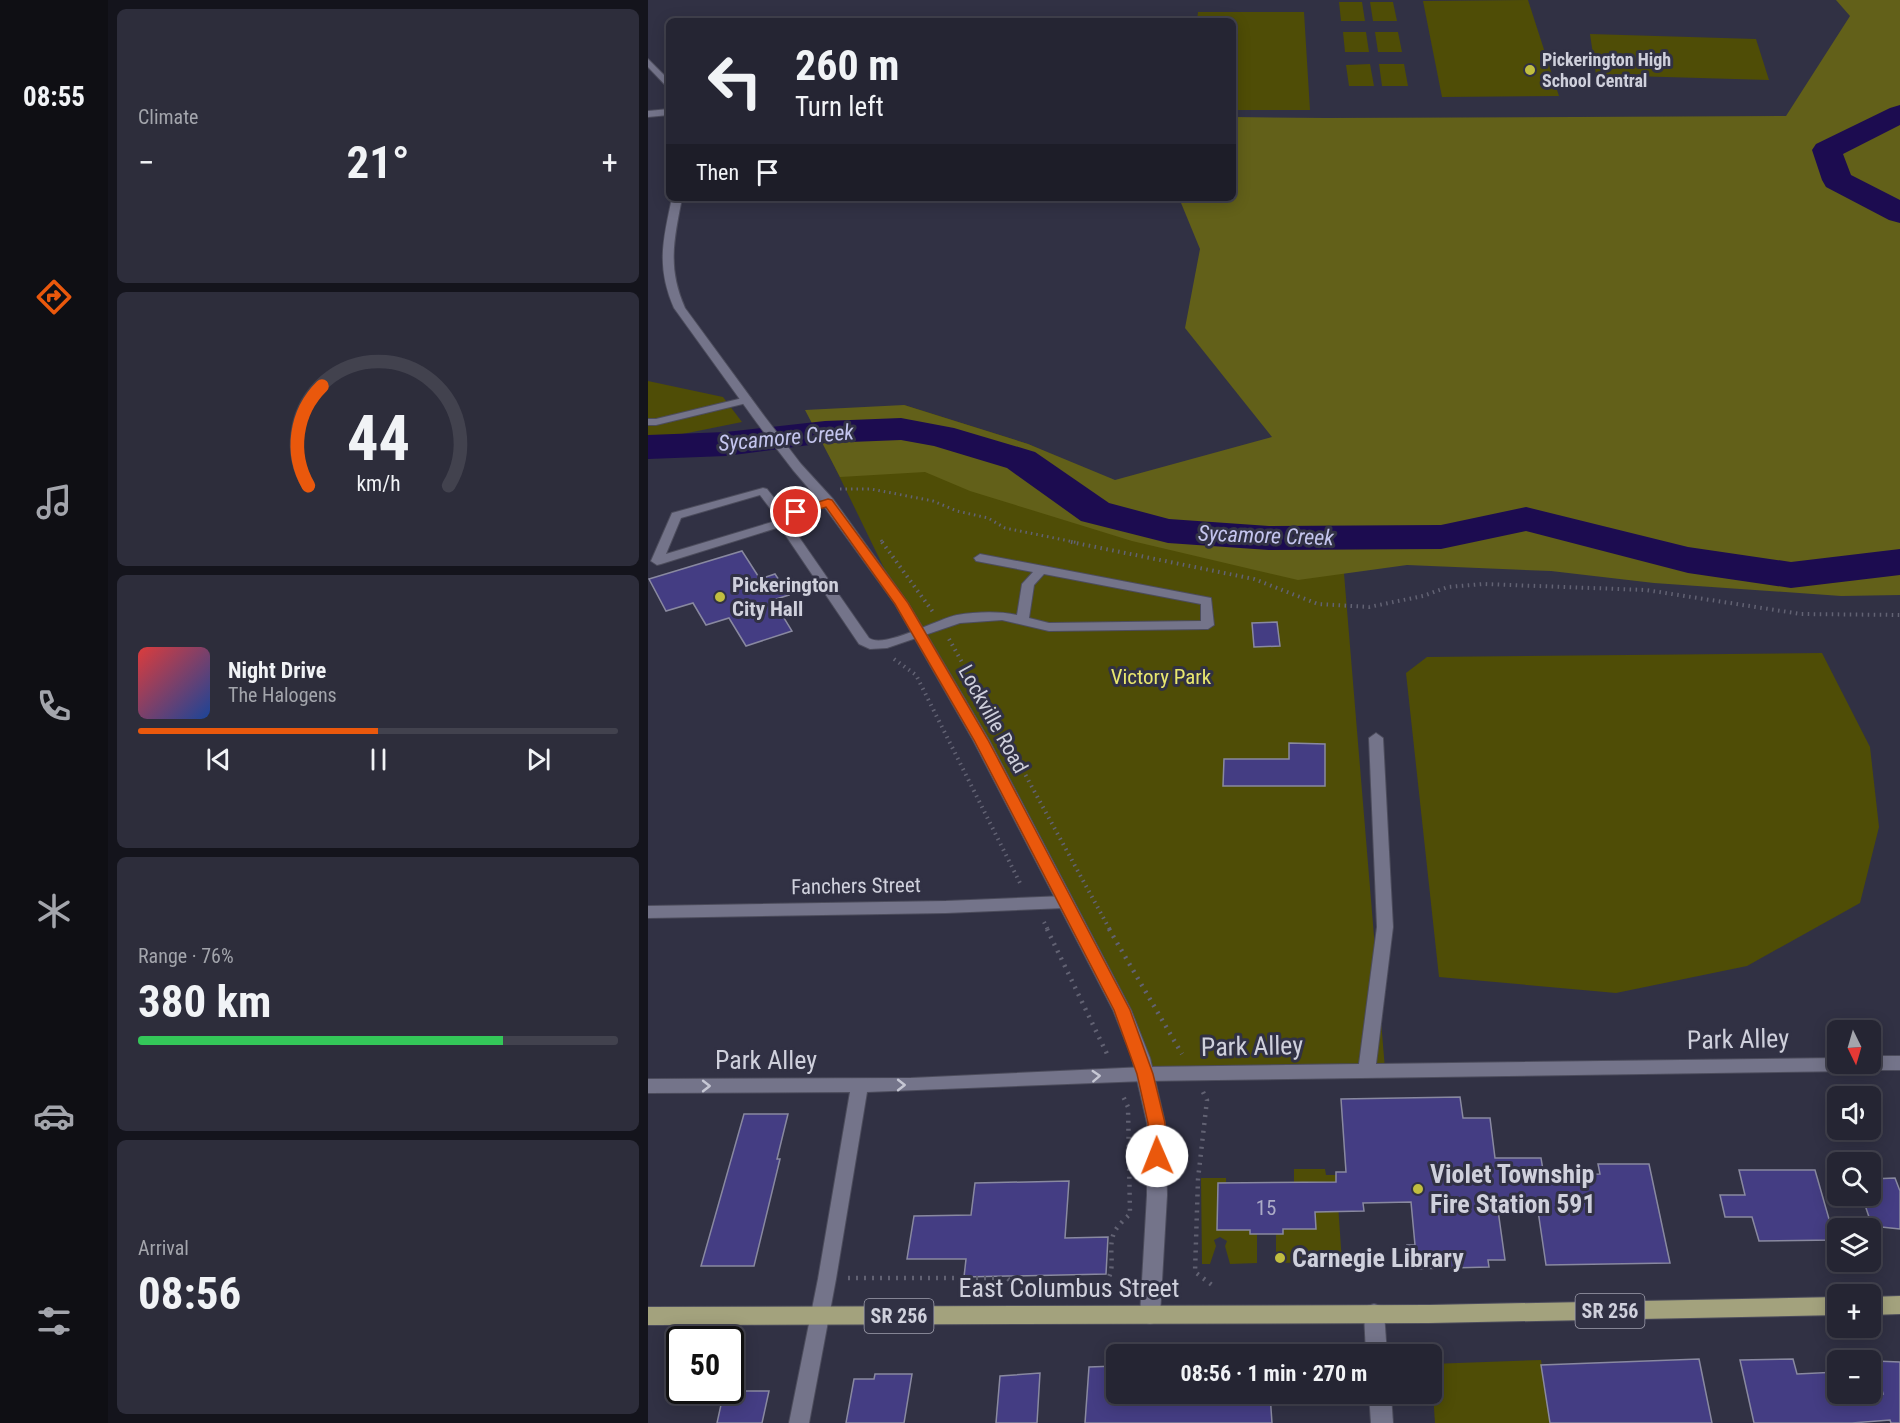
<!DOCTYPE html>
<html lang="en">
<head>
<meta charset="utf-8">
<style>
	body { margin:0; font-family:"Roboto Condensed",sans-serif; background:#2d2d3b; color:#f1f3f6; height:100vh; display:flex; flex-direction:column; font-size:22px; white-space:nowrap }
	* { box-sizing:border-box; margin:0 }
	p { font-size:20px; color:#a3a5ac }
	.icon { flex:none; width:33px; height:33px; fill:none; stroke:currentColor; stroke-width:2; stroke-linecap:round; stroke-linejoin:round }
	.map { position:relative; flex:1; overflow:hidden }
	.side { display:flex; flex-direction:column; gap:9px; padding:9px; background:#14141c; width:540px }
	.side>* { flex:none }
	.guide { position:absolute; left:18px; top:18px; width:570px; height:183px; border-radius:9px; box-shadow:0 3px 15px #0003,0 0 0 2px #42424e; background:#252533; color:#f1f3f6; overflow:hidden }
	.needle { width:39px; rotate:175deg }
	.controls { position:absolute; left:1179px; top:1020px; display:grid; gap:12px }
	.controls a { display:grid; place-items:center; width:54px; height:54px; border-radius:9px; background:#252533; box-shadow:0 3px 15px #0003,0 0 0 2px #42424e; font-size:30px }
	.speed { position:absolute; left:18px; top:1326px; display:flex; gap:12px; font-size:30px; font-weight:700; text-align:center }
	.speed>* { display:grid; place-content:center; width:78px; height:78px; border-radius:50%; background:#252533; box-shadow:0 3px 15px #0003,0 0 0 2px #42424e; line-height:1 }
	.speed .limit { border:3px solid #111; border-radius:9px; background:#fff; color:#111 }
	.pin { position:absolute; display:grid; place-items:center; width:51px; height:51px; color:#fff; margin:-26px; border:3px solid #fff; border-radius:50%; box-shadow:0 2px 6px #0007 }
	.me { position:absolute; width:66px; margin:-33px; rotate:359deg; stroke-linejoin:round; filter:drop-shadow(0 0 4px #0008) }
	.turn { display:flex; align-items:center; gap:21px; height:126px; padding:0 30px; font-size:27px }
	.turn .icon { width:78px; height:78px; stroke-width:2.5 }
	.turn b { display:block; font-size:42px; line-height:51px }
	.then { display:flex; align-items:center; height:57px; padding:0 30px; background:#0003; gap:12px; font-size:22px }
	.big { font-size:45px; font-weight:700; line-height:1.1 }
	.side .tile { flex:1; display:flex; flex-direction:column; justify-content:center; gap:9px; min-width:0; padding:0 21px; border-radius:9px; background:#2d2d3b }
	.side .dial { align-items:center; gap:0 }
	.dial svg { height:156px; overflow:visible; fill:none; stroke:#42424e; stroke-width:7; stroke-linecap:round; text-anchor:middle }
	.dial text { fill:#f1f3f6; stroke:none }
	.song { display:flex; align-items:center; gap:18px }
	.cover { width:72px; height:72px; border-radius:9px; background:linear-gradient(135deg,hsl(0 70% 55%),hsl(220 70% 35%)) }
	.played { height:6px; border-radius:3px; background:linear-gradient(90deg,#ea580c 50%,#42424e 50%) }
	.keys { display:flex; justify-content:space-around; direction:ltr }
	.heat { display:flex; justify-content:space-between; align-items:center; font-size:33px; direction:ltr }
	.charge { height:9px; border-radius:4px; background:linear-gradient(90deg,#34c759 76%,#42424e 0) }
	.trip { position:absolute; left:458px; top:1344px; width:336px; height:60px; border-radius:9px; background:#252533; box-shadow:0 3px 15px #0003,0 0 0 2px #42424e; font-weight:700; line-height:60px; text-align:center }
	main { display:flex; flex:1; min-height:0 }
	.dock { display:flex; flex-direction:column; width:108px; justify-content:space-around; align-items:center; background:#0f0f14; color:#a3a5ac }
	.dock .icon { width:42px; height:42px }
	.dock .active { color:#ea580c }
	.dock b { font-size:27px; color:#f1f3f6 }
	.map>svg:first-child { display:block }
	.green { fill:#4f4d06 }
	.forest { fill:#626019 }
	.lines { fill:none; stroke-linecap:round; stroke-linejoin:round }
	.river { fill:#1c0c50; fill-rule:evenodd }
	.building { fill:#443d83; stroke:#8989a0; stroke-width:1.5 }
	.service-casing { stroke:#4c4c5c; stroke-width:2 }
	.minor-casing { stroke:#4c4c5c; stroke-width:2 }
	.secondary-casing { stroke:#4c4c5c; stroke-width:2 }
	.primary-casing { stroke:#4c4c5c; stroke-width:2 }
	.path-far2 { stroke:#626273; stroke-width:3; stroke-dasharray:1.5 4; stroke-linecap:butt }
	.path-far1 { stroke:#626273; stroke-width:4; stroke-dasharray:1.5 4.5; stroke-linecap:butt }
	.path { stroke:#626273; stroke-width:4.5; stroke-dasharray:2 6; stroke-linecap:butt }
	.service { fill:#74748a; fill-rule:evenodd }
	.minor { fill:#74748a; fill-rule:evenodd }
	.secondary { fill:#74748a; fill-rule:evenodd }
	.primary { fill:#a3a27d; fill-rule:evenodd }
	.oneway { stroke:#c6c7d4 }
	.route { fill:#ea580c; stroke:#983908; stroke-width:1.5 }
	.poi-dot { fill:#c1be40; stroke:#313144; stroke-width:2 }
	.labels { text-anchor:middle; stroke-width:6; stroke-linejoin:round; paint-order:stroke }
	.far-poi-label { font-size:18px; font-weight:bold; fill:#cfd0dc; stroke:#313144; text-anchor:start }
	.shield { fill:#313144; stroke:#a0a0ae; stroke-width:1.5 }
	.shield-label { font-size:20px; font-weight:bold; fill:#cfd0dc }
	.poi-label { font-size:21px; font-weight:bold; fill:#cfd0dc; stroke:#313144; text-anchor:start }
	.park-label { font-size:21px; fill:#e9e76e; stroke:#313144 }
	.street-label { font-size:21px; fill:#cfd0dc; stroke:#313144 }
	.near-number-label { font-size:21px; fill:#acabc6 }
	.water-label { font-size:22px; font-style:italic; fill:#c4c5ee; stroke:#313144 }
	.near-street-label { font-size:26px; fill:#cfd0dc; stroke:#313144 }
	.near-poi-label { font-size:26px; font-weight:bold; fill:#cfd0dc; stroke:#313144; text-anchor:start }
</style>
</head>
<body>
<main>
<nav class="dock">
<b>08:55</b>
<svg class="icon active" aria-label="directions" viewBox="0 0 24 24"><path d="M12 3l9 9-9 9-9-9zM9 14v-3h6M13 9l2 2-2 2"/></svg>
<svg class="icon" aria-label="music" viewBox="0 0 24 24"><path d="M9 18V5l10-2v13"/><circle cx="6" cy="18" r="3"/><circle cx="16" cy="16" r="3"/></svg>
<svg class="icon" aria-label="phone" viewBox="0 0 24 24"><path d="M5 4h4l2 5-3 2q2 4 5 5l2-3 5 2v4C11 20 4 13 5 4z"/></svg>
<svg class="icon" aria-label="climate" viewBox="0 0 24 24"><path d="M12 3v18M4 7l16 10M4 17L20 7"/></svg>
<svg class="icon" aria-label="car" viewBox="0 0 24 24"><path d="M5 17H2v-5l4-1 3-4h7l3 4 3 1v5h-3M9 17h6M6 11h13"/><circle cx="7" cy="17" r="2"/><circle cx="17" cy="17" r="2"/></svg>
<svg class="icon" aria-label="filters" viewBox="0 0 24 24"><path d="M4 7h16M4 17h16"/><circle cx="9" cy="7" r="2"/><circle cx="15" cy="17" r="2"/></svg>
</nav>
<section class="side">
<div class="tile"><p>Climate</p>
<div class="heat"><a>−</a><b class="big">21°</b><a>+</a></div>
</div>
<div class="tile dial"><svg viewBox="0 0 100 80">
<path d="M14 69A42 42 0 1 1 86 69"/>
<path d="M14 69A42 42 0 0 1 21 18" stroke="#ea580c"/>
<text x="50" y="56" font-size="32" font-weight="700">44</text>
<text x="50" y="72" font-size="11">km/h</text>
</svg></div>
<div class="tile">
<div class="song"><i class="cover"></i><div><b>Night Drive</b><p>The Halogens</p></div></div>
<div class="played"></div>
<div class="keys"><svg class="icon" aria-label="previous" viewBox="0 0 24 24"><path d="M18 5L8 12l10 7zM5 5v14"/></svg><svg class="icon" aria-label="pause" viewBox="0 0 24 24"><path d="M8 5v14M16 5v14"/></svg><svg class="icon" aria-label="next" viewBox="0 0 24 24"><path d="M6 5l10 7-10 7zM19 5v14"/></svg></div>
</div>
<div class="tile"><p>Range · 76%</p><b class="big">380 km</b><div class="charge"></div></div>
<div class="tile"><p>Arrival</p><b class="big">08:56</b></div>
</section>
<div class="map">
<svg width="1252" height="1423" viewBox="0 0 1252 1423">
	<rect width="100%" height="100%" fill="#313144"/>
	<g class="green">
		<polygon points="880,0 911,96 794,97 775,1"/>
		<polygon points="691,2 714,2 717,21 693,21"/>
		<polygon points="722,2 745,2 749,21 725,21"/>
		<polygon points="550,12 656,12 662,110 585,110 585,21 549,21"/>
		<polygon points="695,32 718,32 721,52 697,52"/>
		<polygon points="727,32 750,32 754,52 730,52"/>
		<polygon points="942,34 1108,39 1121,80 948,75"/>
		<polygon points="722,64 726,86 701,86 698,65"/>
		<polygon points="731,64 756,64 760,86 734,86"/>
		<polygon points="0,381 75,397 94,422 0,441"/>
		<polygon points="256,405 380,444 458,479 692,525 737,1069 497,1074 493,1058 253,603 178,449"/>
		<polygon points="1174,653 1222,747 1231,827 1212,903 1099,966 968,993 791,977 758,673 779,657"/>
		<polygon points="646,1169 677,1169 678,1175 688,1175 694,1262 628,1263 628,1234 635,1229 668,1228 667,1183 646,1182"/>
		<polygon points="553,1178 578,1178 578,1183 570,1183 569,1230 602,1230 602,1234 609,1234 609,1263 582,1264 577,1246 579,1241 572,1237 566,1240 568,1246 562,1264 554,1264"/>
		<polygon points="893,1360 902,1423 787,1423 783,1364"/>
	</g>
	<polygon class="forest" points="1188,0 1252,0 1252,595 1193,596 1006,583 903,571 759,565 650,580 484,541 322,491 277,472 192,477 157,410 256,405 380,444 467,480 624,437 537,328 552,249 531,198 585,198 585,117 678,118 1138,116 1202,16"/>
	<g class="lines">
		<g class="river">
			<polygon points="1252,105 1252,125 1195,154 1203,175 1252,200 1252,223 1241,220 1178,187 1174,180 1164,150 1168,144 1242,108"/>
			<polygon points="253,418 306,428 387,452 461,503 521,519 621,526 793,525 878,507 1040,547 1143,562 1252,549 1252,575 1143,588 1040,573 878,531 793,549 621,550 520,543 433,521 359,468 286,446 253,440 177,443 78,456 0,459 0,435 78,432 177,421"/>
		</g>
	</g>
	<g class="building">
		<polygon points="94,551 112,579 127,574 141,595 125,600 144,631 98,646 81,618 58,625 45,603 18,611 1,579"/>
		<polygon points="629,622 632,646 606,647 604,623"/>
		<polygon points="641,743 677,744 677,786 575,786 576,759 641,759"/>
		<polygon points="812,1097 815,1118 842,1118 847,1158 893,1158 895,1170 903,1170 903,1175 952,1174 950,1164 1001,1164 1022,1263 898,1265 889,1204 849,1203 857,1260 840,1260 841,1267 762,1269 759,1245 767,1245 763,1202 715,1203 716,1211 667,1212 668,1229 635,1229 635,1234 602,1234 602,1230 569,1230 570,1183 688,1182 688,1172 698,1172 693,1099"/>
		<polygon points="96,1114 140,1114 129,1159 132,1159 106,1266 53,1266"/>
		<polygon points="1091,1170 1167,1170 1187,1240 1111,1241 1104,1217 1077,1217 1072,1195 1097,1195"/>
		<polygon points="1247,1178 1252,1191 1252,1229 1224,1226 1214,1196 1222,1196 1222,1179"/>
		<polygon points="421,1181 417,1238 460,1237 458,1274 316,1277 318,1259 259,1259 266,1216 323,1215 327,1183"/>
		<polygon points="1051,1359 1064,1423 902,1423 893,1365"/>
		<polygon points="1145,1359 1149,1374 1190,1372 1190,1394 1235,1394 1227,1361 1252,1362 1252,1423 1243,1423 1242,1420 1204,1423 1106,1423 1092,1360"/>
		<polygon points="468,1366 468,1394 622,1394 624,1423 437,1423 441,1367"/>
		<polygon points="392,1373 389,1423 348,1423 352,1376"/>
		<polygon points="227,1374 264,1374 256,1423 198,1423 206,1379 226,1379"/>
		<polygon points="76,1391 121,1391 114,1423 69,1423"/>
	</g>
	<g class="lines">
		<defs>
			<g id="service">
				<polygon points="99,397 103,398 103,402 8,425 0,425 0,419 8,419"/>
				<path d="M115,488L119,489L138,513L176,500H184L186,502L184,504L152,515L145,519L144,527L221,638C236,649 289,619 309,615C328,612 350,611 369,615L374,584L385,572L328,561L326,558L332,554L563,598L566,625L560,629L401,631L354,620L312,623L239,648L222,649L211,644L132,527L13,564L9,565L3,561L24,513ZM112,495L131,520L18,554L33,518ZM396,574L553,604V621L401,623L381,618L386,585Z"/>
				<polygon points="728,733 735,738 745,927 728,1064 1190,1058 1190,1064 1222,1064 1222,1056 1252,1056 1252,1070 1222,1070 1216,1067 1209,1071 497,1081 219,1092 188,1279 161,1423 141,1423 170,1279 202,1092 0,1093 0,1079 263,1078 497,1067 711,1064 729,927 721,738"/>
			</g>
			<g id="minor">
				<polygon points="21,109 21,115 0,117 0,111"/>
				<polygon points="417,896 423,898 425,902 423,906 417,908 298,913 0,918 0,906 298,901"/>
			</g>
			<g id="secondary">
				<polygon points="0,59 21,80 21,89 0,67"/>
				<path d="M24,198H34C26,240 19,267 37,308L117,417L153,464L185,499L260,603L341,740L483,1010L502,1058L517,1123L519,1195L512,1315L509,1322L502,1324L495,1322L492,1315L499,1195V1123L484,1058L465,1010L325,740L247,604L175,505L145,470L109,423L26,308C8,267 15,240 24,198Z"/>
				<polygon points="726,1304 733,1306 736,1313 739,1354 718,1354 716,1313 719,1306"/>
				<polygon points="721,1394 743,1394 745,1423 723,1423"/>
			</g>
			<g id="primary">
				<polygon points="1252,1296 1252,1314 1222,1315 1222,1297"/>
				<polygon points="1190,1297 1190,1315 781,1323 0,1325 0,1307 781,1305"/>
			</g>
		</defs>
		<use href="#service" class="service-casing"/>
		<use href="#minor" class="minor-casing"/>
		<use href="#secondary" class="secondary-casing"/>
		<use href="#primary" class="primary-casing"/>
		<g class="path-far2">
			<polyline points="192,489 223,489 285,501 309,511 340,518 357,528 431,543"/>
			<polyline points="233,540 235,543"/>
		</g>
		<g class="path-far1">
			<polyline points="234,542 285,612"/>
			<polyline points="423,542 606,579 670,604 721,607 775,596 800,587 835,584 998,590 1153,614 1252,615"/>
			<polyline points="301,639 343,714"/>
			<polyline points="246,659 268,675 373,885"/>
			<polyline points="366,754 462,930"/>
			<polyline points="396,922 400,930"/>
		</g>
		<g class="path">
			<polyline points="399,929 460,1056"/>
			<polyline points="461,929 534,1054"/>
			<polyline points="555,1092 559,1100 550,1179 547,1272 564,1285"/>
			<polyline points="200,1278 359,1278 376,1292"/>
			<path d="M444,1292C476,1277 457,1254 466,1233C469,1226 477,1219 482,1214L480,1107L474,1094"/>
		</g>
		<use href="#service" class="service"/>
		<use href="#minor" class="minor"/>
		<use href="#secondary" class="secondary"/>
		<use href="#primary" class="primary"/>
	</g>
	<defs><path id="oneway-chevron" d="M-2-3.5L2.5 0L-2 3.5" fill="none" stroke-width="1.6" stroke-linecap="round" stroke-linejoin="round" transform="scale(1.5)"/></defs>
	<g class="oneway">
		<use href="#oneway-chevron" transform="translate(448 1076) rotate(-3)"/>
		<use href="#oneway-chevron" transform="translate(253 1085)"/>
		<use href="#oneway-chevron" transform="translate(58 1086)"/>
	</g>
	<polygon class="route" points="180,499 184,500 260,603 340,740 482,1010 505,1074 517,1123 517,1156 515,1161 509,1163 502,1161 500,1156 500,1123 489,1074 466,1010 326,740 247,604 178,507 148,516 142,512 144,510"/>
	<g class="poi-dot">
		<circle cx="882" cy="70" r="6"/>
		<circle cx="72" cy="597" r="6"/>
		<circle cx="770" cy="1189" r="6"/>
		<circle cx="632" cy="1258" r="6"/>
	</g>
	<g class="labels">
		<g class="far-poi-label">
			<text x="894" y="66">Pickerington High<tspan x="894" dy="21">School Central</tspan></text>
		</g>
		<g class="shield">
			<rect x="927.5" y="1294" width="69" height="34" rx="4.5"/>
			<rect x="216.5" y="1299" width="69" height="34" rx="4.5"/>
		</g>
		<g class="shield-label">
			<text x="962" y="1318">SR 256</text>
			<text x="251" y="1323">SR 256</text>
		</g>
		<g class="poi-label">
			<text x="84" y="592">Pickerington<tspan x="84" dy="24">City Hall</tspan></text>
		</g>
		<g class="park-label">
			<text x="513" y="684">Victory Park</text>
		</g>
		<g class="street-label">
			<text transform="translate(345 719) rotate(61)" y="7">Lockville Road</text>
			<text transform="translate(208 886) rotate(-1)" y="7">Fanchers Street</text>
		</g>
		<g class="near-number-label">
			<text x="618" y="1215">15</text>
		</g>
		<g class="water-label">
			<text transform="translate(138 437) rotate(-5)" y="8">Sycamore Creek</text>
			<text transform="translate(618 535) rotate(2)" y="8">Sycamore Creek</text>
		</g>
		<g class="near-street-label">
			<text transform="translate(1090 1039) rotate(-1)" y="9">Park Alley</text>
			<text transform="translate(604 1046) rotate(-1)" y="9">Park Alley</text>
			<text x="118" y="1069">Park Alley</text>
			<text x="421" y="1297">East Columbus Street</text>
		</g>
		<g class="near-poi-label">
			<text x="782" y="1183">Violet Township<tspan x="782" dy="30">Fire Station 591</tspan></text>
			<text x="644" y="1267">Carnegie Library</text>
		</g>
	</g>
</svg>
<div class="controls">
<a><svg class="needle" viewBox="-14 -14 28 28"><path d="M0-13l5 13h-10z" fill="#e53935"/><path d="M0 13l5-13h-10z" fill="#a3a5ac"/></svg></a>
<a><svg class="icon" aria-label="sound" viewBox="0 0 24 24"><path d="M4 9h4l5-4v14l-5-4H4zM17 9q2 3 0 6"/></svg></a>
<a><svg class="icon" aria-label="search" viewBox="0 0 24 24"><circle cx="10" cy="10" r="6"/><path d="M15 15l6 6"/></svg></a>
<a><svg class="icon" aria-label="layers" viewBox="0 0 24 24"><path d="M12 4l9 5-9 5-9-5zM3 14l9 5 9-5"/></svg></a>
<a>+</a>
<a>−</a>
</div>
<div class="speed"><div class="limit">50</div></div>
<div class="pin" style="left:148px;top:512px;background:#d93025"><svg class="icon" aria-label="arrive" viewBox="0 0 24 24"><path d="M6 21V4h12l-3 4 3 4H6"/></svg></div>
<svg class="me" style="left:509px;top:1156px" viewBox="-20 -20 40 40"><circle r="19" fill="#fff"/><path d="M0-13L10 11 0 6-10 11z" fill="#ea580c"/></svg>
<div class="trip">08:56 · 1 min · 270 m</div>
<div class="guide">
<div class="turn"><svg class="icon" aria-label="left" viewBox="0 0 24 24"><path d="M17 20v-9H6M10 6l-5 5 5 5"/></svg><div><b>260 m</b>Turn left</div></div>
<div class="then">Then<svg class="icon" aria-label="arrive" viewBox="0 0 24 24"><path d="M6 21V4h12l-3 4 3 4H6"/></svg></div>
</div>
</div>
</main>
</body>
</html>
